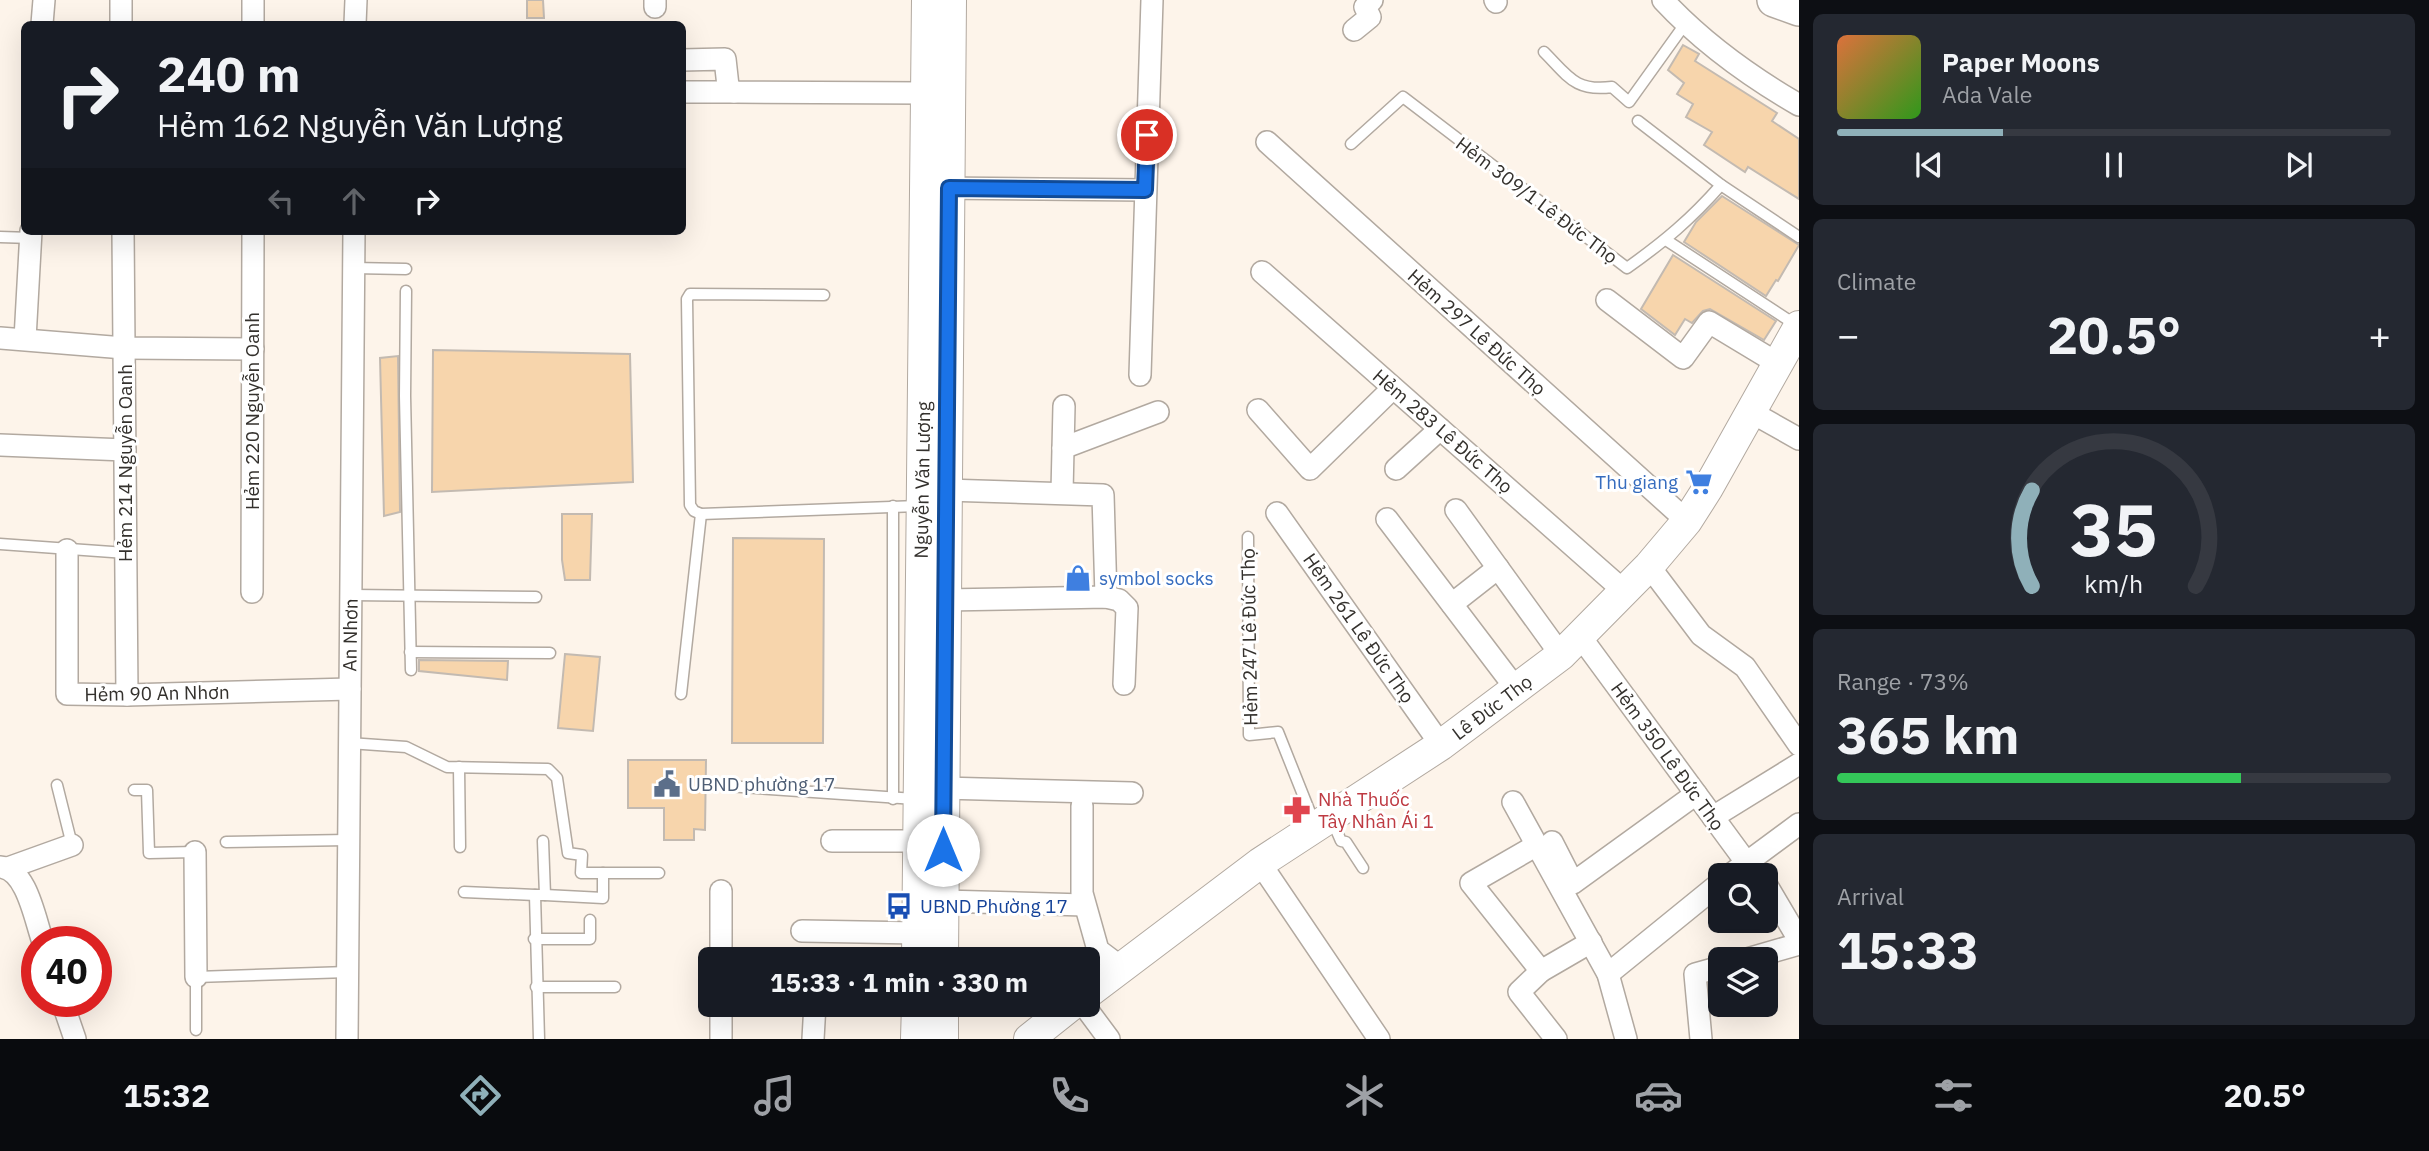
<!DOCTYPE html>
<html lang="en">
<head>
<meta charset="utf-8">
<style>
	body { margin:0; font-family:"IBM Plex Sans",sans-serif; background:#242831; color:#f1f3f6; height:100vh; display:flex; flex-direction:column; font-size:26px; white-space:nowrap }
	* { box-sizing:border-box; margin:0 }
	p { font-size:23px; color:#9ea1a6 }
	.icon { flex:none; width:38px; height:38px; fill:none; stroke:currentColor; stroke-width:2; stroke-linecap:round; stroke-linejoin:round }
	.map { position:relative; flex:1; overflow:hidden }
	.drawer { display:flex; flex-direction:column; gap:14px; padding:14px; background:#0d0f14; width:630px }
	.drawer>* { flex:none }
	.top-card { position:absolute; left:21px; top:21px; width:665px; height:214px; border-radius:10px; box-shadow:0 7px 28px #0002; background:#171b24; color:#f1f3f6; overflow:hidden }
	.controls { position:absolute; left:1708px; top:863px; display:grid; gap:14px }
	.controls a { display:grid; place-items:center; width:70px; height:70px; border-radius:10px; background:#171b24; box-shadow:0 7px 28px #0002; font-size:35px }
	.speed { position:absolute; left:21px; top:926px; display:flex; gap:14px; font-size:35px; font-weight:700; text-align:center }
	.speed>* { display:grid; place-content:center; width:91px; height:91px; border-radius:50%; background:#171b24; box-shadow:0 7px 28px #0002; line-height:1 }
	.speed .limit { border:10px solid #d22; background:#fff; color:#111 }
	.pin { position:absolute; display:grid; place-items:center; width:60px; height:60px; color:#fff; margin:-30px; border:4px solid #fff; border-radius:50%; box-shadow:0 2px 7px #0007 }
	.me { position:absolute; width:77px; margin:-38px; rotate:0deg; stroke-linejoin:round; filter:drop-shadow(0 0 5px #0008) }
	.turn { display:flex; align-items:center; gap:24px; height:147px; padding:0 21px; font-size:32px }
	.turn .icon { width:91px; height:91px; stroke-width:2.5 }
	.turn b { display:block; font-size:49px; line-height:60px }
	.lanes { display:flex; align-items:center; height:66px; padding:0 21px; background:#0003; justify-content:center; gap:35px; direction:ltr }
	.lanes .off { opacity:.35 }
	.big { font-size:52px; font-weight:700; line-height:1.1 }
	.drawer .card { flex:1; display:flex; flex-direction:column; justify-content:center; gap:10px; min-width:0; padding:0 24px; border-radius:10px; background:#242831 }
	.drawer .dial { align-items:center; gap:0 }
	.dial svg { height:182px; overflow:visible; fill:none; stroke:#363941; stroke-width:7; stroke-linecap:round; text-anchor:middle }
	.dial text { fill:#f1f3f6; stroke:none }
	.song { display:flex; align-items:center; gap:21px }
	.cover { width:84px; height:84px; border-radius:10px; background:linear-gradient(135deg,hsl(20 70% 55%),hsl(110 70% 35%)) }
	.played { height:7px; border-radius:4px; background:linear-gradient(90deg,#8fb0b9 30%,#363941 30%) }
	.keys { display:flex; justify-content:space-around; direction:ltr }
	.heat { display:flex; justify-content:space-between; align-items:center; font-size:38px; direction:ltr }
	.charge { height:10px; border-radius:5px; background:linear-gradient(90deg,#34c759 73%,#363941 0) }
	.trip { position:absolute; left:698px; top:947px; width:402px; height:70px; border-radius:10px; background:#171b24; box-shadow:0 7px 28px #0002; font-weight:700; line-height:70px; text-align:center }
	.dock { display:flex; height:112px; justify-content:space-around; align-items:center; background:#090b0e; color:#9ea1a6 }
	.dock .icon { width:49px; height:49px }
	.dock .selected { color:#8fb0b9 }
	.dock b { font-size:32px; color:#f1f3f6 }
	main { display:flex; flex:1; min-height:0 }
	.map>svg:first-child { display:block }
	.building { fill:#f7d5ac; stroke:#c3bab1; stroke-width:2 }
	.lines { fill:none; stroke-linecap:round; stroke-linejoin:round }
	.lane-casing { stroke:#b2a9a0; stroke-width:13 }
	.street-casing { stroke:#b2a9a0; stroke-width:24 }
	.secondary-casing { stroke:#b2a9a0; stroke-width:32 }
	.primary-casing { stroke:#b2a9a0; stroke-width:36 }
	.lane { stroke:#fff; stroke-width:10 }
	.street { stroke:#fff; stroke-width:21 }
	.secondary { stroke:#fff; stroke-width:30 }
	.primary { stroke:#fff; stroke-width:33 }
	.route-casing { stroke:#114b97; stroke-width:18 }
	.route { stroke:#1a73e8; stroke-width:12 }
	.labels { text-anchor:middle; stroke-width:6; stroke-linejoin:round; paint-order:stroke }
	.street-label { font-size:19px; fill:#34312d; stroke:#fff }
	.shop-label { font-size:19px; fill:#366cbe; stroke:#fff; text-anchor:end }
	.service-label { font-size:19px; fill:#4e5e75; stroke:#fff; text-anchor:start }
	.health-label { font-size:19px; fill:#be3a42; stroke:#fff; text-anchor:start }
	.transit-label { font-size:19px; fill:#164399; stroke:#fff; text-anchor:start }
</style>
</head>
<body>
<main>
<div class="map">
<svg width="1799" height="1039" viewBox="0 0 1799 1039">
	<rect width="100%" height="100%" fill="#fdf4ea"/>
	<g class="building">
		<polygon points="527,0 543,0 544,18 527,18"/>
		<polygon points="1683,45 1699,54 1695,61 1777,113 1772,121 1799,139 1799,199 1748,167 1745,172 1704,145 1712,132 1686,117 1693,104 1677,94 1684,83 1668,70"/>
		<polygon points="1722,196 1799,245 1778,281 1776,280 1766,296 1684,242 1696,222"/>
		<polygon points="1673,255 1776,321 1764,340 1710,309 1703,311 1692,323 1685,319 1675,335 1641,309"/>
		<polygon points="433,350 630,354 633,482 432,492"/>
		<polygon points="398,356 400,512 384,516 380,358"/>
		<polygon points="562,514 592,514 590,580 565,580 562,560"/>
		<polygon points="733,538 824,539 823,743 732,743"/>
		<polygon points="565,654 600,657 593,731 558,728"/>
		<polygon points="419,660 508,661 507,680 419,671"/>
		<polygon points="628,760 706,760 705,830 694,829 694,840 664,840 664,808 628,808"/>
	</g>
	<g class="lines">
		<defs>
			<g id="lane">
				<path d="M1544,52C1568,76 1575,92 1612,87L1629,102L1685,24"/>
				<polyline points="1638,121 1721,185 1799,237"/>
				<path d="M1351,144L1403,97L1627,268C1665,241 1691,219 1721,185"/>
				<polyline points="0,237 31,238"/>
				<polyline points="1666,240 1796,325"/>
				<polyline points="353,268 406,269"/>
				<polyline points="406,291 405,396 411,670"/>
				<polyline points="824,295 690,294 687,299 690,505 694,511 701,514 918,506"/>
				<polyline points="1248,537 1249,735 1278,732 1315,825"/>
				<polyline points="0,544 126,553"/>
				<polyline points="351,595 536,597"/>
				<polyline points="410,652 550,653"/>
				<polyline points="681,694 701,514"/>
				<polyline points="349,743 406,747 447,767 548,769 557,778 568,853 582,855 581,873 659,873"/>
				<polyline points="459,767 460,847"/>
				<polyline points="57,785 72,845"/>
				<polyline points="727,786 915,799"/>
				<polyline points="134,790 147,790 149,853 195,852"/>
				<polyline points="893,799 893,506"/>
				<polyline points="1331,818 1341,841 1346,842 1363,868"/>
				<polyline points="226,842 348,840"/>
				<polyline points="464,892 535,895"/>
				<polyline points="545,895 603,898 603,873"/>
				<polyline points="534,939 590,939 590,920"/>
				<polyline points="536,987 615,987"/>
				<polyline points="196,1030 196,977 348,972"/>
				<polyline points="539,1039 535,895 545,895 543,841"/>
			</g>
			<g id="street">
				<polyline points="121,0 121,24"/>
				<polyline points="1495,0 1496,2"/>
				<path d="M1663,0C1702,42 1749,76 1799,105"/>
				<polyline points="655,7 655,0"/>
				<polyline points="42,24 44,0"/>
				<polyline points="253,24 253,0"/>
				<polyline points="355,24 356,0"/>
				<polyline points="1354,30 1370,17 1365,7 1372,0"/>
				<polyline points="682,60 725,59 728,86 734,92 926,93"/>
				<polyline points="682,92 734,92"/>
				<polyline points="1267,142 1687,521"/>
				<polyline points="938,188 1145,190"/>
				<polyline points="123,231 127,695"/>
				<polyline points="1262,272 1624,591"/>
				<polyline points="1607,300 1683,358 1709,322 1777,363"/>
				<polyline points="0,338 124,348 253,349"/>
				<polyline points="25,339 31,231"/>
				<polyline points="1140,375 1152,0"/>
				<polyline points="1258,410 1310,469 1393,388"/>
				<polyline points="1751,412 1799,439"/>
				<polyline points="0,445 125,450"/>
				<polyline points="1063,448 1158,412"/>
				<polyline points="1396,469 1440,429"/>
				<polyline points="946,490 1103,495 1106,597"/>
				<polyline points="1062,492 1064,406"/>
				<polyline points="1456,510 1561,655"/>
				<polyline points="1277,513 1441,745"/>
				<polyline points="1387,519 1517,690"/>
				<polyline points="67,550 67,694 127,695 350,689"/>
				<polyline points="1649,566 1701,635 1745,667 1799,745"/>
				<polyline points="252,592 253,231"/>
				<polyline points="945,600 1106,597 1119,600 1127,608 1124,684"/>
				<polyline points="1452,604 1498,568"/>
				<polyline points="1580,636 1746,862 1758,875"/>
				<polyline points="943,788 1132,793"/>
				<polyline points="1513,802 1608,974 1626,1039"/>
				<polyline points="1082,806 1082,893 1098,950 1122,968"/>
				<polyline points="1713,817 1799,764"/>
				<polyline points="832,841 918,841"/>
				<polyline points="1552,842 1573,883 1696,794"/>
				<polyline points="1537,845 1471,883 1541,971"/>
				<polyline points="195,852 196,977"/>
				<polyline points="1260,863 1379,1039"/>
				<path d="M0,867C27,869 35,920 43,942"/>
				<polyline points="8,868 72,845"/>
				<polyline points="1730,875 1799,824"/>
				<polyline points="1766,884 1799,940"/>
				<polyline points="721,891 721,959"/>
				<polyline points="943,901 1084,905"/>
				<polyline points="802,931 918,933"/>
				<polyline points="1747,959 1799,944"/>
				<polyline points="1608,974 1720,883"/>
				<polyline points="62,1001 75,1039"/>
				<polyline points="721,1004 721,1039"/>
				<polyline points="1083,1004 1109,1039"/>
				<polyline points="347,1039 354,231"/>
				<polyline points="813,1039 815,1004"/>
				<polyline points="1556,1039 1519,992 1541,971 1591,942"/>
				<polyline points="1701,1039 1695,974 1720,967"/>
			</g>
			<g id="secondary">
				<polyline points="917,959 927,0"/>
				<polyline points="943,959 951,0"/>
				<polyline points="1088,993 1260,863 1441,745 1561,655 1649,566 1687,521 1708,488 1799,326"/>
				<polyline points="943,1004 943,1039"/>
				<polyline points="916,1039 917,1004"/>
				<polyline points="1029,1039 1073,1004"/>
			</g>
			<polyline id="primary" points="1774,0 1799,9"/>
		</defs>
		<use href="#lane" class="lane-casing"/>
		<use href="#street" class="street-casing"/>
		<use href="#secondary" class="secondary-casing"/>
		<use href="#primary" class="primary-casing"/>
		<use href="#lane" class="lane"/>
		<use href="#street" class="street"/>
		<use href="#secondary" class="secondary"/>
		<use href="#primary" class="primary"/>
	</g>
	<g class="lines">
		<defs>
			<polyline id="route" points="943,850 949,188 1145,190 1147,135"/>
		</defs>
		<use href="#route" class="route-casing"/>
		<use href="#route" class="route"/>
	</g>
	<defs>
		<symbol id="supermarket-bare" viewBox="-9 -9 18 18"><path d="M-6-5.5h2.5l.6 2H6L4.5 2H-2.5L-4.4-4H-6ZM-1.5 3.2a1.3 1.3 0 1 0 .1 0ZM3 3.2a1.3 1.3 0 1 0 .1 0Z" fill="#3f7fe0" stroke="#fff" stroke-width="2.5" paint-order="stroke"/></symbol>
		<symbol id="shop-bare" viewBox="-9 -9 18 18"><path d="M-5-2.5h2.3a2.7 3.5 0 0 1 5.4 0H5L5.5 6h-11ZM-1.5-2.5h3a1.5 2.3 0 0 0-3 0Z" fill="#3f7fe0" stroke="#fff" stroke-width="2.5" paint-order="stroke"/></symbol>
		<symbol id="civic-bare" viewBox="-9 -9 18 18"><path d="M-.6-6.5H3V-4.5H.6V-3L4-1V1h2V6H-6V1h2V-1L-.6-3ZM-1.2 2.5V6h2.4V2.5Z" fill="#5c6f8a" stroke="#fff" stroke-width="2.5" paint-order="stroke"/></symbol>
		<symbol id="pharmacy-bare" viewBox="-9 -9 18 18"><path d="M-2-6h4v4h4v4h-4v4h-4v-4h-4v-4h4Z" fill="#e0444e" stroke="#fff" stroke-width="2.5" paint-order="stroke"/></symbol>
		<symbol id="bus-bare" viewBox="-9 -9 18 18"><path d="M-5-6H5V4H4V6H2V4H-2V6H-4V4H-5ZM-3.5-4V0h7V-4ZM-3.5 1.2v1.5H-2V1.2ZM2 1.2v1.5H3.5V1.2Z" fill="#1a4fb4" stroke="#fff" stroke-width="2.5" paint-order="stroke"/></symbol>
	</defs>
	<g fill-rule="evenodd">
		<use href="#supermarket-bare" x="1680" y="463" width="38" height="38"/>
		<use href="#shop-bare" x="1059" y="559" width="38" height="38"/>
		<use href="#civic-bare" x="648" y="765" width="38" height="38"/>
		<use href="#pharmacy-bare" x="1278" y="791" width="38" height="38"/>
		<use href="#bus-bare" x="880" y="887" width="38" height="38"/>
	</g>
	<g class="labels">
		<g class="street-label">
			<text transform="translate(1537 200) rotate(37)" y="7">Hẻm 309/1 Lê Đức Thọ</text>
			<text transform="translate(1477 332) rotate(42)" y="7">Hẻm 297 Lê Đức Thọ</text>
			<text transform="translate(252 411) rotate(-90)" y="7">Hẻm 220 Nguyễn Oanh</text>
			<text transform="translate(1443 431) rotate(41)" y="7">Hẻm 283 Lê Đức Thọ</text>
			<text transform="translate(125 463) rotate(-90)" y="7">Hẻm 214 Nguyễn Oanh</text>
			<text transform="translate(922 480) rotate(-89)" y="7">Nguyễn Văn Lượng</text>
			<text transform="translate(1359 628) rotate(55)" y="7">Hẻm 261 Lê Đức Thọ</text>
			<text transform="translate(350 635) rotate(-89)" y="7">An Nhơn</text>
			<text transform="translate(1249 637) rotate(-91)" y="7">Hẻm 247 Lê Đức Thọ</text>
			<text transform="translate(157 693) rotate(-1)" y="7">Hẻm 90 An Nhơn</text>
			<text transform="translate(1492 707) rotate(-37)" y="7">Lê Đức Thọ</text>
			<text transform="translate(1668 756) rotate(54)" y="7">Hẻm 350 Lê Đức Thọ</text>
		</g>
		<g class="shop-label">
			<text x="1678" y="489">Thu giang</text>
			<text x="1099" y="585" text-anchor="start">symbol socks</text>
		</g>
		<g class="service-label">
			<text x="688" y="791">UBND phường 17</text>
		</g>
		<g class="health-label">
			<text x="1318" y="806">Nhà Thuốc<tspan x="1318" dy="22">Tây Nhân Ái 1</tspan></text>
		</g>
		<g class="transit-label">
			<text x="920" y="913">UBND Phường 17</text>
		</g>
	</g>
</svg>
<div class="controls">
<a><svg class="icon" aria-label="search" viewBox="0 0 24 24"><circle cx="10" cy="10" r="6"/><path d="M15 15l6 6"/></svg></a>
<a><svg class="icon" aria-label="layers" viewBox="0 0 24 24"><path d="M12 4l9 5-9 5-9-5zM3 14l9 5 9-5"/></svg></a>
</div>
<div class="speed"><div class="limit">40</div></div>
<div class="pin" style="left:1147px;top:135px;background:#d93025"><svg class="icon" aria-label="arrive" viewBox="0 0 24 24"><path d="M6 21V4h12l-3 4 3 4H6"/></svg></div>
<svg class="me" style="left:943px;top:850px" viewBox="-20 -20 40 40"><circle r="19" fill="#fff"/><path d="M0-13L10 11 0 6-10 11z" fill="#1a73e8"/></svg>
<div class="trip">15:33 · 1 min · 330 m</div>
<div class="top-card">
<div class="turn"><svg class="icon" aria-label="right" viewBox="0 0 24 24"><path d="M7 20v-9h11M14 6l5 5-5 5"/></svg><div><b>240 m</b>Hẻm 162 Nguyễn Văn Lượng</div></div>
<div class="lanes"><svg class="icon off" aria-label="left" viewBox="0 0 24 24"><path d="M17 20v-9H6M10 6l-5 5 5 5"/></svg><svg class="icon off" aria-label="ahead" viewBox="0 0 24 24"><path d="M12 20V5M6 11l6-6 6 6"/></svg><svg class="icon" aria-label="right" viewBox="0 0 24 24"><path d="M7 20v-9h11M14 6l5 5-5 5"/></svg></div>
</div>
</div>
<section class="drawer">
<div class="card">
<div class="song"><i class="cover"></i><div><b>Paper Moons</b><p>Ada Vale</p></div></div>
<div class="played"></div>
<div class="keys"><svg class="icon" aria-label="previous" viewBox="0 0 24 24"><path d="M18 5L8 12l10 7zM5 5v14"/></svg><svg class="icon" aria-label="pause" viewBox="0 0 24 24"><path d="M8 5v14M16 5v14"/></svg><svg class="icon" aria-label="next" viewBox="0 0 24 24"><path d="M6 5l10 7-10 7zM19 5v14"/></svg></div>
</div>
<div class="card"><p>Climate</p>
<div class="heat"><a>−</a><b class="big">20.5°</b><a>+</a></div>
</div>
<div class="card dial"><svg viewBox="0 0 100 80">
<path d="M14 69A42 42 0 1 1 86 69"/>
<path d="M14 69A42 42 0 0 1 14 27" stroke="#8fb0b9"/>
<text x="50" y="56" font-size="32" font-weight="700">35</text>
<text x="50" y="72" font-size="11">km/h</text>
</svg></div>
<div class="card"><p>Range · 73%</p><b class="big">365 km</b><div class="charge"></div></div>
<div class="card"><p>Arrival</p><b class="big">15:33</b></div>
</section>
</main>
<nav class="dock">
<b>15:32</b>
<svg class="icon selected" aria-label="directions" viewBox="0 0 24 24"><path d="M12 3l9 9-9 9-9-9zM9 14v-3h6M13 9l2 2-2 2"/></svg>
<svg class="icon" aria-label="music" viewBox="0 0 24 24"><path d="M9 18V5l10-2v13"/><circle cx="6" cy="18" r="3"/><circle cx="16" cy="16" r="3"/></svg>
<svg class="icon" aria-label="phone" viewBox="0 0 24 24"><path d="M5 4h4l2 5-3 2q2 4 5 5l2-3 5 2v4C11 20 4 13 5 4z"/></svg>
<svg class="icon" aria-label="climate" viewBox="0 0 24 24"><path d="M12 3v18M4 7l16 10M4 17L20 7"/></svg>
<svg class="icon" aria-label="car" viewBox="0 0 24 24"><path d="M5 17H2v-5l4-1 3-4h7l3 4 3 1v5h-3M9 17h6M6 11h13"/><circle cx="7" cy="17" r="2"/><circle cx="17" cy="17" r="2"/></svg>
<svg class="icon" aria-label="filters" viewBox="0 0 24 24"><path d="M4 7h16M4 17h16"/><circle cx="9" cy="7" r="2"/><circle cx="15" cy="17" r="2"/></svg>
<b>20.5°</b>
</nav>
</body>
</html>
